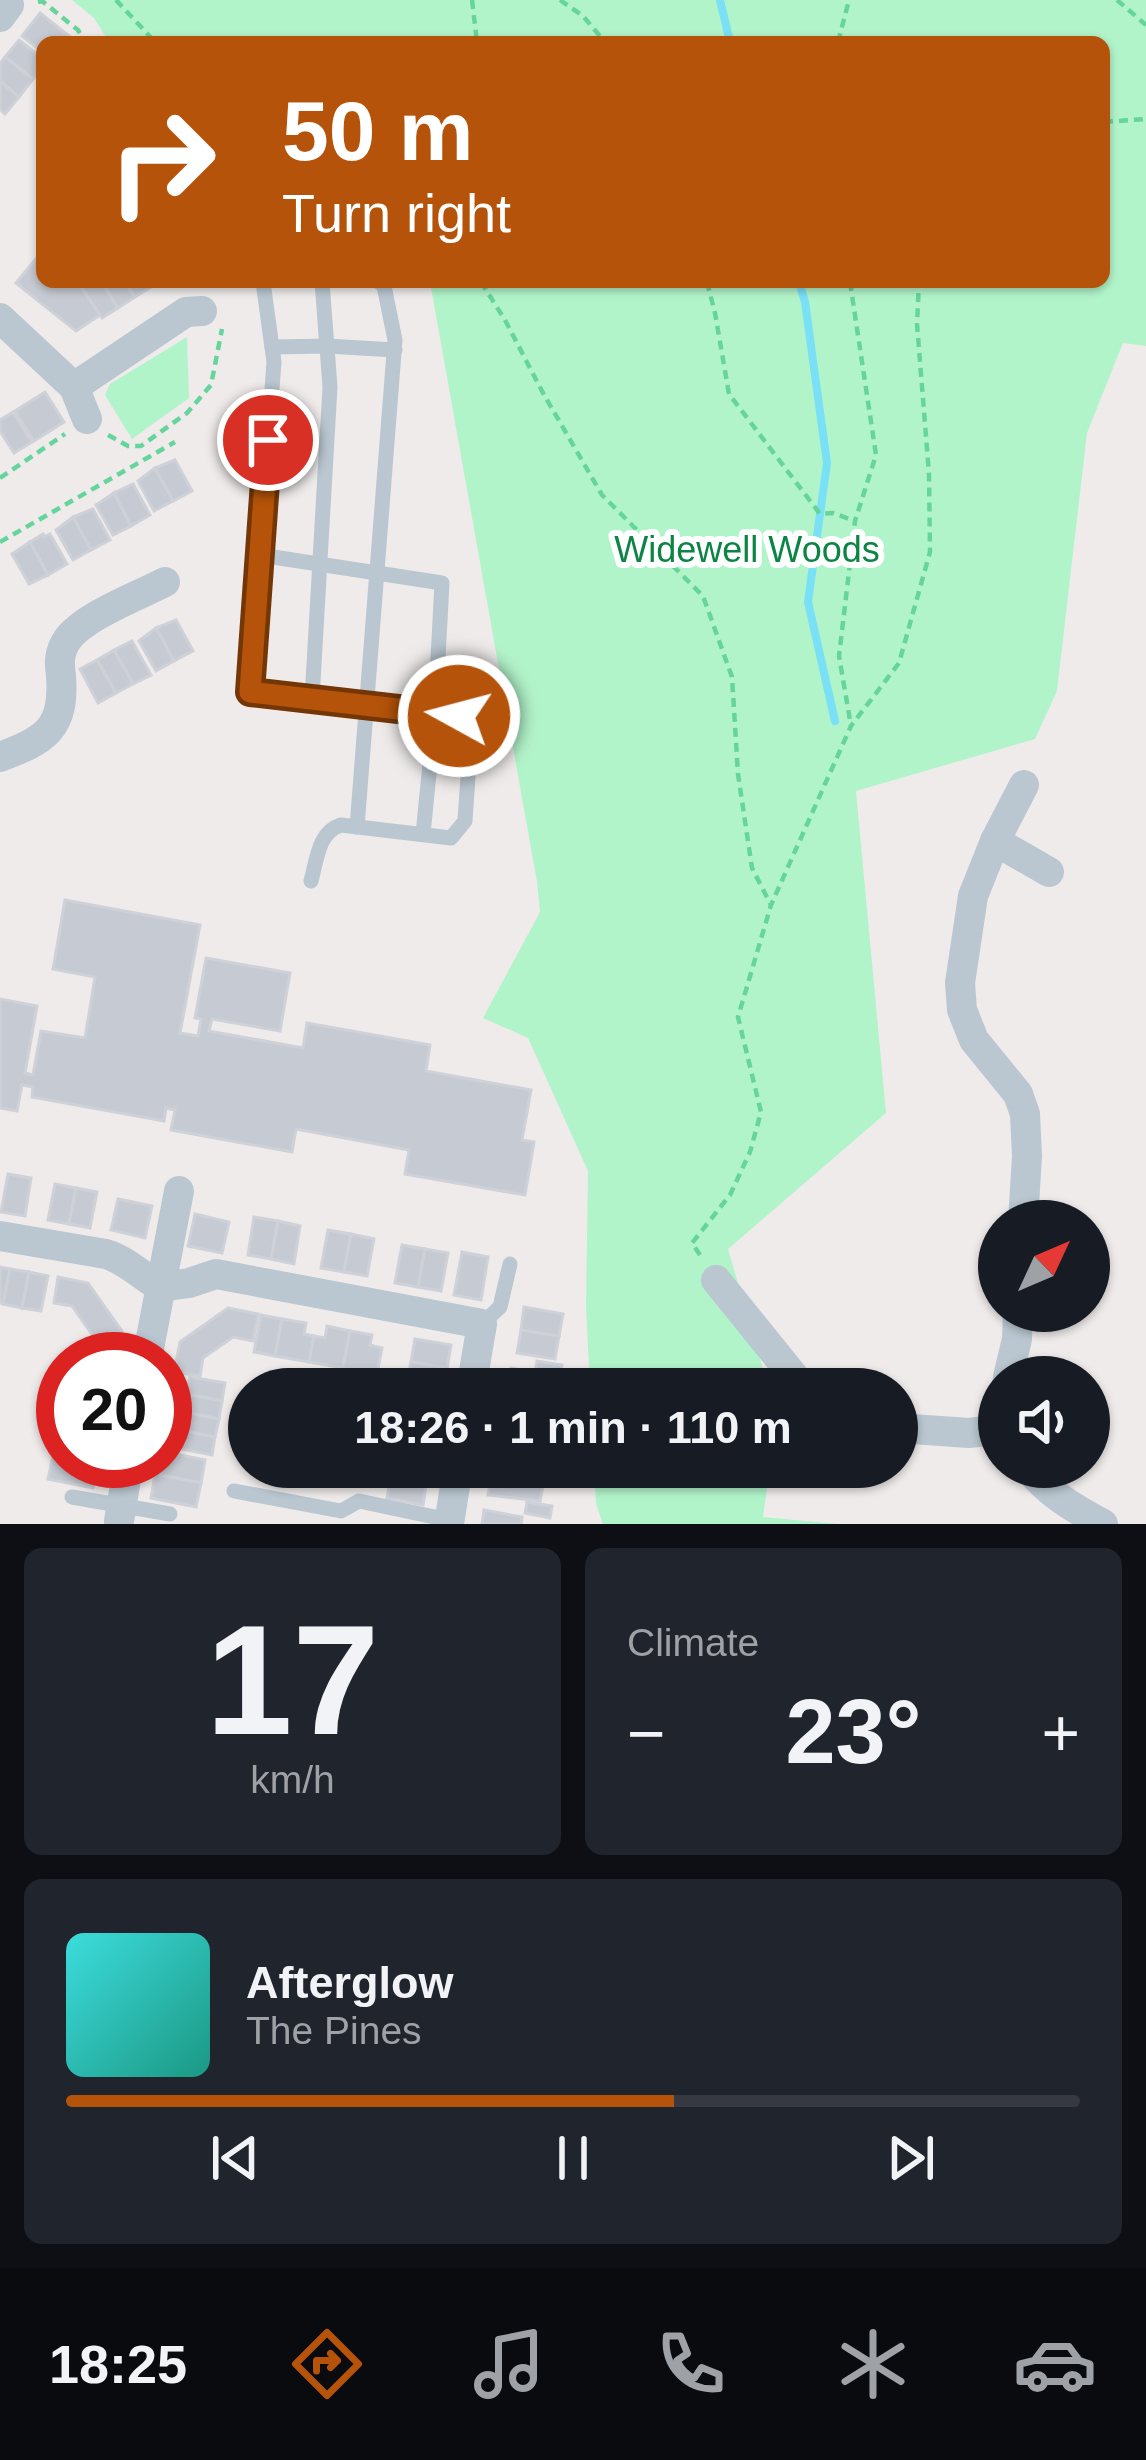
<!DOCTYPE html>
<html lang="en">
<head>
<meta charset="utf-8">
<style>
	body { margin:0; font-family:Helvetica,sans-serif; background:#20242c; color:#f1f3f6; height:100vh; display:flex; flex-direction:column; font-size:45px; white-space:nowrap }
	* { box-sizing:border-box; margin:0 }
	p { font-size:39px; color:#9ea1a6 }
	.icon { flex:none; width:66px; height:66px; fill:none; stroke:currentColor; stroke-width:2; stroke-linecap:round; stroke-linejoin:round }
	.map { position:relative; height:1524px; overflow:hidden }
	.drawer { display:flex; flex-direction:column; gap:24px; padding:24px; background:#0d0f14; flex:1 }
	.drawer>* { flex:none }
	.banner { position:absolute; left:36px; top:36px; width:1074px; height:252px; border-radius:18px; box-shadow:0 3px 9px #0004; background:#b45309; color:#fff; overflow:hidden }
	.needle { width:78px; rotate:46deg }
	.controls { position:absolute; left:978px; top:1200px; display:grid; gap:24px }
	.controls a { display:grid; place-items:center; width:132px; height:132px; border-radius:50%; background:#171b24; box-shadow:0 3px 9px #0004; font-size:60px }
	.speed { position:absolute; left:36px; top:1332px; display:flex; gap:24px; font-size:60px; font-weight:700; text-align:center }
	.speed>* { display:grid; place-content:center; width:156px; height:156px; border-radius:50%; background:#171b24; box-shadow:0 3px 9px #0004; line-height:1 }
	.speed .limit { border:18px solid #d22; background:#fff; color:#111 }
	.pin { position:absolute; display:grid; place-items:center; width:102px; height:102px; color:#fff; margin:-51px; border:6px solid #fff; border-radius:50%; box-shadow:0 3px 12px #0007 }
	.me { position:absolute; width:132px; margin:-66px; rotate:277deg; stroke-linejoin:round; filter:drop-shadow(0 0 9px #0008) }
	.turn { display:flex; align-items:center; gap:42px; height:252px; padding:0 48px; font-size:54px }
	.turn .icon { width:156px; height:156px; stroke-width:2.5 }
	.turn b { display:block; font-size:84px; line-height:102px }
	.big { font-size:90px; font-weight:800; line-height:1.1 }
	.drawer .widget { flex:1; display:flex; flex-direction:column; justify-content:center; gap:18px; min-width:0; padding:0 42px; border-radius:18px; background:#20242c }
	.drawer .dial { align-items:center; gap:0 }
	.dial b { font-size:156px; line-height:1 }
	.song { display:flex; align-items:center; gap:36px }
	.cover { width:144px; height:144px; border-radius:18px; background:linear-gradient(135deg,hsl(180 70% 55%),hsl(170 70% 35%)) }
	.played { height:12px; border-radius:6px; background:linear-gradient(90deg,#b45309 60%,#363941 60%) }
	.keys { display:flex; justify-content:space-around; direction:ltr }
	.heat { display:flex; justify-content:space-between; align-items:center; font-size:66px; direction:ltr }
	.drawer .tiles { flex:1; display:grid; gap:24px; grid-template-columns:1fr 1fr }
	.widget:last-child { grid-column:span 2 }
	.trip { position:absolute; left:228px; top:1368px; width:690px; height:120px; border-radius:60px; background:#171b24; box-shadow:0 3px 9px #0004; font-weight:800; line-height:120px; text-align:center }
	.tabs { display:flex; height:192px; justify-content:space-around; align-items:center; background:#090b0e; color:#9ea1a6 }
	.tabs .icon { width:84px; height:84px }
	.tabs .current { color:#b45309 }
	.tabs b { font-size:54px; color:#f1f3f6 }
	.map>svg:first-child { display:block }
	.green { fill:#b2f4ca }
	.lines { fill:none; stroke-linecap:round; stroke-linejoin:round }
	.stream { stroke:#79e0f6; stroke-width:8 }
	.building { fill:#c6cad2; stroke:#ced2d8; stroke-width:3 }
	.path { stroke:#66d59b; stroke-width:4.5; stroke-dasharray:9 6; stroke-linecap:butt }
	.service { stroke:#bac7d0; stroke-width:15 }
	.minor { stroke:#bac7d0; stroke-width:30 }
	.route-casing { stroke:#753606; stroke-width:30 }
	.route { stroke:#b45309; stroke-width:21 }
	.labels { text-anchor:middle; stroke-width:12; stroke-linejoin:round; paint-order:stroke }
	.park-label { font-size:36px; fill:#0b8444; stroke:#fff }
</style>
</head>
<body>
<div class="map">
<svg width="1146" height="1524" viewBox="0 0 1146 1524">
	<rect width="100%" height="100%" fill="#efebeb"/>
	<g class="green">
		<polygon points="72,0 1146,0 1146,346 1123,343 1087,433 1057,691 1035,739 856,791 886,1113 728,1249 769,1389 590,1389 586,1306 588,1171 528,1038 483,1018 540,912 537,882 430,282 1104,282 1104,42 109,42 94,18"/>
		<polygon points="187,337 189,398 132,439 105,395 110,384"/>
		<polygon points="594,1467 770,1467 763,1517 838,1524 603,1524 596,1504"/>
	</g>
	<g class="lines">
		<g class="stream">
			<polyline points="720,0 730,42"/>
			<polyline points="799,282 805,302 827,463 808,602 835,721"/>
		</g>
	</g>
	<g class="building">
		<polygon points="40,13 73,39 71,42 42,42 42,52 22,36"/>
		<polygon points="19,40 42,58 42,68 33,79 5,57"/>
		<polygon points="5,57 33,79 19,97 0,81 0,63"/>
		<polygon points="0,81 19,97 5,114 0,109"/>
		<polygon points="39,255 42,257 42,282 78,282 100,315 76,331 16,283"/>
		<polygon points="78,282 102,282 118,308 102,318"/>
		<polygon points="102,282 125,282 135,297 118,308"/>
		<polygon points="125,282 148,282 151,287 135,297"/>
		<polygon points="45,392 64,422 34,441 15,411"/>
		<polygon points="13,412 32,442 14,453 0,431 0,420"/>
		<polygon points="175,460 192,491 173,501 155,468"/>
		<polygon points="155,468 173,501 154,511 138,481"/>
		<polygon points="133,484 150,515 131,526 114,493"/>
		<polygon points="114,493 131,526 113,535 96,505"/>
		<polygon points="93,509 110,540 91,550 73,517"/>
		<polygon points="73,517 91,550 73,560 56,530"/>
		<polygon points="43,534 44,537 50,534 67,564 48,575 30,542"/>
		<polygon points="30,542 48,575 29,584 12,554"/>
		<polygon points="176,620 193,651 174,661 156,628"/>
		<polygon points="156,628 174,661 156,671 139,641"/>
		<polygon points="132,641 151,675 133,684 114,650"/>
		<polygon points="114,650 133,684 116,693 97,660"/>
		<polygon points="97,660 116,693 98,703 80,669"/>
		<polygon points="65,900 200,925 180,1033 198,1036 201,1019 195,1018 206,958 290,973 280,1031 212,1019 209,1031 303,1048 307,1023 430,1045 426,1071 531,1090 522,1140 534,1142 525,1195 405,1174 409,1150 296,1129 292,1152 171,1130 175,1110 166,1108 164,1121 32,1097 33,1087 22,1085 17,1111 0,1108 0,999 37,1006 25,1073 33,1075 41,1031 85,1038 95,977 53,969"/>
		<polygon points="8,1174 31,1178 25,1216 1,1212"/>
		<polygon points="55,1184 76,1188 69,1224 48,1220"/>
		<polygon points="76,1188 97,1192 90,1228 69,1224"/>
		<polygon points="118,1199 152,1206 145,1238 111,1230"/>
		<polygon points="195,1214 229,1222 222,1253 188,1246"/>
		<polygon points="254,1217 278,1221 271,1259 248,1255"/>
		<polygon points="278,1221 300,1226 294,1264 271,1259"/>
		<polygon points="328,1230 351,1234 344,1272 321,1268"/>
		<polygon points="351,1234 374,1239 367,1276 344,1272"/>
		<polygon points="402,1245 425,1249 418,1287 395,1283"/>
		<polygon points="425,1249 448,1253 441,1291 418,1287"/>
		<polygon points="462,1252 488,1257 481,1300 454,1295"/>
		<polygon points="0,1267 10,1269 3,1304 0,1303"/>
		<polygon points="10,1269 29,1272 22,1308 3,1304"/>
		<polygon points="29,1272 48,1276 41,1311 22,1308"/>
		<polygon points="58,1277 88,1283 122,1331 117,1359 90,1358 93,1336 72,1306 54,1303"/>
		<polygon points="524,1307 563,1314 559,1336 521,1330"/>
		<polygon points="228,1308 258,1314 253,1341 233,1337 203,1358 200,1376 174,1372 180,1342"/>
		<polygon points="261,1315 282,1319 275,1356 254,1352"/>
		<polygon points="282,1319 306,1323 304,1334 314,1336 309,1362 275,1356"/>
		<polygon points="327,1326 350,1331 343,1368 309,1362 314,1336 325,1338"/>
		<polygon points="521,1330 559,1336 555,1359 517,1353"/>
		<polygon points="350,1331 372,1335 370,1345 382,1348 377,1374 343,1368"/>
		<polygon points="415,1339 451,1345 447,1368 411,1362"/>
		<polygon points="537,1361 562,1365 560,1377 535,1373"/>
		<polygon points="411,1362 447,1368 443,1389 407,1384"/>
		<polygon points="511,1368 549,1375 546,1389 507,1389"/>
		<polygon points="190,1377 225,1383 222,1401 186,1394"/>
		<polygon points="186,1394 222,1401 219,1419 183,1412"/>
		<polygon points="183,1412 219,1419 215,1437 180,1430"/>
		<polygon points="180,1430 215,1437 212,1455 177,1448"/>
		<polygon points="165,1452 205,1460 201,1483 155,1474 158,1461 165,1461"/>
		<polygon points="53,1456 63,1458 63,1461 98,1464 93,1488 48,1479"/>
		<polygon points="249,1464 249,1467 297,1467 295,1476 248,1468"/>
		<polygon points="304,1467 353,1467 350,1486 302,1478"/>
		<polygon points="393,1467 429,1469 426,1486 390,1480"/>
		<polygon points="493,1467 525,1467 532,1468 531,1472 545,1475 540,1501 488,1495"/>
		<polygon points="155,1474 201,1483 196,1507 151,1498"/>
		<polygon points="390,1480 426,1486 423,1505 387,1498"/>
		<polygon points="527,1502 552,1506 550,1518 525,1513"/>
		<polygon points="484,1510 522,1517 521,1524 482,1524"/>
	</g>
	<g class="lines">
		<g class="path">
			<polyline points="116,0 155,42"/>
			<polyline points="472,0 477,42"/>
			<polyline points="560,0 583,16 605,42"/>
			<polyline points="1117,0 1146,25"/>
			<polyline points="38,2 42,1 78,30 85,42"/>
			<polyline points="838,42 849,0"/>
			<polyline points="1104,122 1146,119"/>
			<polyline points="481,282 505,320 543,393 602,495 703,596 732,677 738,774 752,868 771,905"/>
			<polyline points="707,282 715,313 729,394 820,514 833,513 855,521"/>
			<polyline points="850,282 876,455 855,521 839,656 851,726"/>
			<polyline points="108,435 128,446 141,446 187,413 211,385 222,329"/>
			<polyline points="0,478 65,434"/>
			<polyline points="0,542 175,442"/>
			<polyline points="700,1255 692,1243 730,1195 750,1152 761,1112 738,1017 771,905 851,726 899,663 930,552 929,474 917,324 919,282"/>
		</g>
		<g class="service">
			<path d="M263,282L274,362L250,691L459,716L471,732L465,821L451,838L341,825C318,832 317,860 311,881"/>
			<polyline points="272,347 327,346 395,350"/>
			<polyline points="260,555 442,583 435,714 423,834"/>
			<polyline points="312,699 330,387 322,282"/>
			<polyline points="357,827 395,340 384,286 379,282"/>
			<polyline points="482,1324 500,1307 510,1264"/>
			<polyline points="234,1491 341,1511 359,1501 449,1520"/>
			<polyline points="72,1497 170,1514"/>
		</g>
		<g class="minor">
			<polyline points="0,17 9,5"/>
			<polyline points="0,318 74,387 87,419"/>
			<polyline points="74,387 186,312 202,311"/>
			<path d="M0,757C45,740 65,729 61,676C59,662 59,652 67,640C84,616 138,596 165,582"/>
			<polyline points="995,841 1049,872"/>
			<polyline points="1023,1221 1027,1156 1025,1114 1018,1094 974,1040 962,1010 960,983 973,896 995,841 1024,785"/>
			<path d="M0,1236L106,1254C126,1260 142,1276 160,1287L189,1283L216,1274L482,1324L471,1389"/>
			<polyline points="716,1280 804,1389"/>
			<polyline points="147,1359 179,1191"/>
			<polyline points="1008,1377 1017,1339 1018,1311"/>
			<polyline points="897,1428 969,1433 995,1430"/>
			<path d="M1027,1467C1048,1493 1073,1508 1103,1524"/>
			<polyline points="119,1521 129,1461"/>
			<polyline points="449,1524 458,1467"/>
		</g>
	</g>
	<g class="lines">
		<defs>
			<polyline id="route" points="268,440 250,692 459,716"/>
		</defs>
		<use href="#route" class="route-casing"/>
		<use href="#route" class="route"/>
	</g>
	<g class="labels">
		<g class="park-label">
			<text x="747" y="562">Widewell Woods</text>
		</g>
	</g>
</svg>
<div class="controls">
<a><svg class="needle" viewBox="-14 -14 28 28"><path d="M0-13l5 13h-10z" fill="#e53935"/><path d="M0 13l5-13h-10z" fill="#9ea1a6"/></svg></a>
<a><svg class="icon" aria-label="sound" viewBox="0 0 24 24"><path d="M4 9h4l5-4v14l-5-4H4zM17 9q2 3 0 6"/></svg></a>
</div>
<div class="speed"><div class="limit">20</div></div>
<div class="pin" style="left:268px;top:440px;background:#d93025"><svg class="icon" aria-label="arrive" viewBox="0 0 24 24"><path d="M6 21V4h12l-3 4 3 4H6"/></svg></div>
<svg class="me" style="left:459px;top:716px" viewBox="-20 -20 40 40"><circle r="17" fill="#b45309" stroke="#fff" stroke-width="3"/><path d="M0-11L8 9 0 5-8 9z" fill="#fff"/></svg>
<div class="trip">18:26 · 1 min · 110 m</div>
<div class="banner">
<div class="turn"><svg class="icon" aria-label="right" viewBox="0 0 24 24"><path d="M7 20v-9h11M14 6l5 5-5 5"/></svg><div><b>50 m</b>Turn right</div></div>
</div>
</div>
<section class="drawer">
<div class="tiles">
<div class="widget dial"><b>17</b><p>km/h</p></div>
<div class="widget"><p>Climate</p>
<div class="heat"><a>−</a><b class="big">23°</b><a>+</a></div>
</div>
<div class="widget">
<div class="song"><i class="cover"></i><div><b>Afterglow</b><p>The Pines</p></div></div>
<div class="played"></div>
<div class="keys"><svg class="icon" aria-label="previous" viewBox="0 0 24 24"><path d="M18 5L8 12l10 7zM5 5v14"/></svg><svg class="icon" aria-label="pause" viewBox="0 0 24 24"><path d="M8 5v14M16 5v14"/></svg><svg class="icon" aria-label="next" viewBox="0 0 24 24"><path d="M6 5l10 7-10 7zM19 5v14"/></svg></div>
</div>
</div>
</section>
<nav class="tabs">
<b>18:25</b>
<svg class="icon current" aria-label="directions" viewBox="0 0 24 24"><path d="M12 3l9 9-9 9-9-9zM9 14v-3h6M13 9l2 2-2 2"/></svg>
<svg class="icon" aria-label="music" viewBox="0 0 24 24"><path d="M9 18V5l10-2v13"/><circle cx="6" cy="18" r="3"/><circle cx="16" cy="16" r="3"/></svg>
<svg class="icon" aria-label="phone" viewBox="0 0 24 24"><path d="M5 4h4l2 5-3 2q2 4 5 5l2-3 5 2v4C11 20 4 13 5 4z"/></svg>
<svg class="icon" aria-label="climate" viewBox="0 0 24 24"><path d="M12 3v18M4 7l16 10M4 17L20 7"/></svg>
<svg class="icon" aria-label="car" viewBox="0 0 24 24"><path d="M5 17H2v-5l4-1 3-4h7l3 4 3 1v5h-3M9 17h6M6 11h13"/><circle cx="7" cy="17" r="2"/><circle cx="17" cy="17" r="2"/></svg>
</nav>
</body>
</html>
